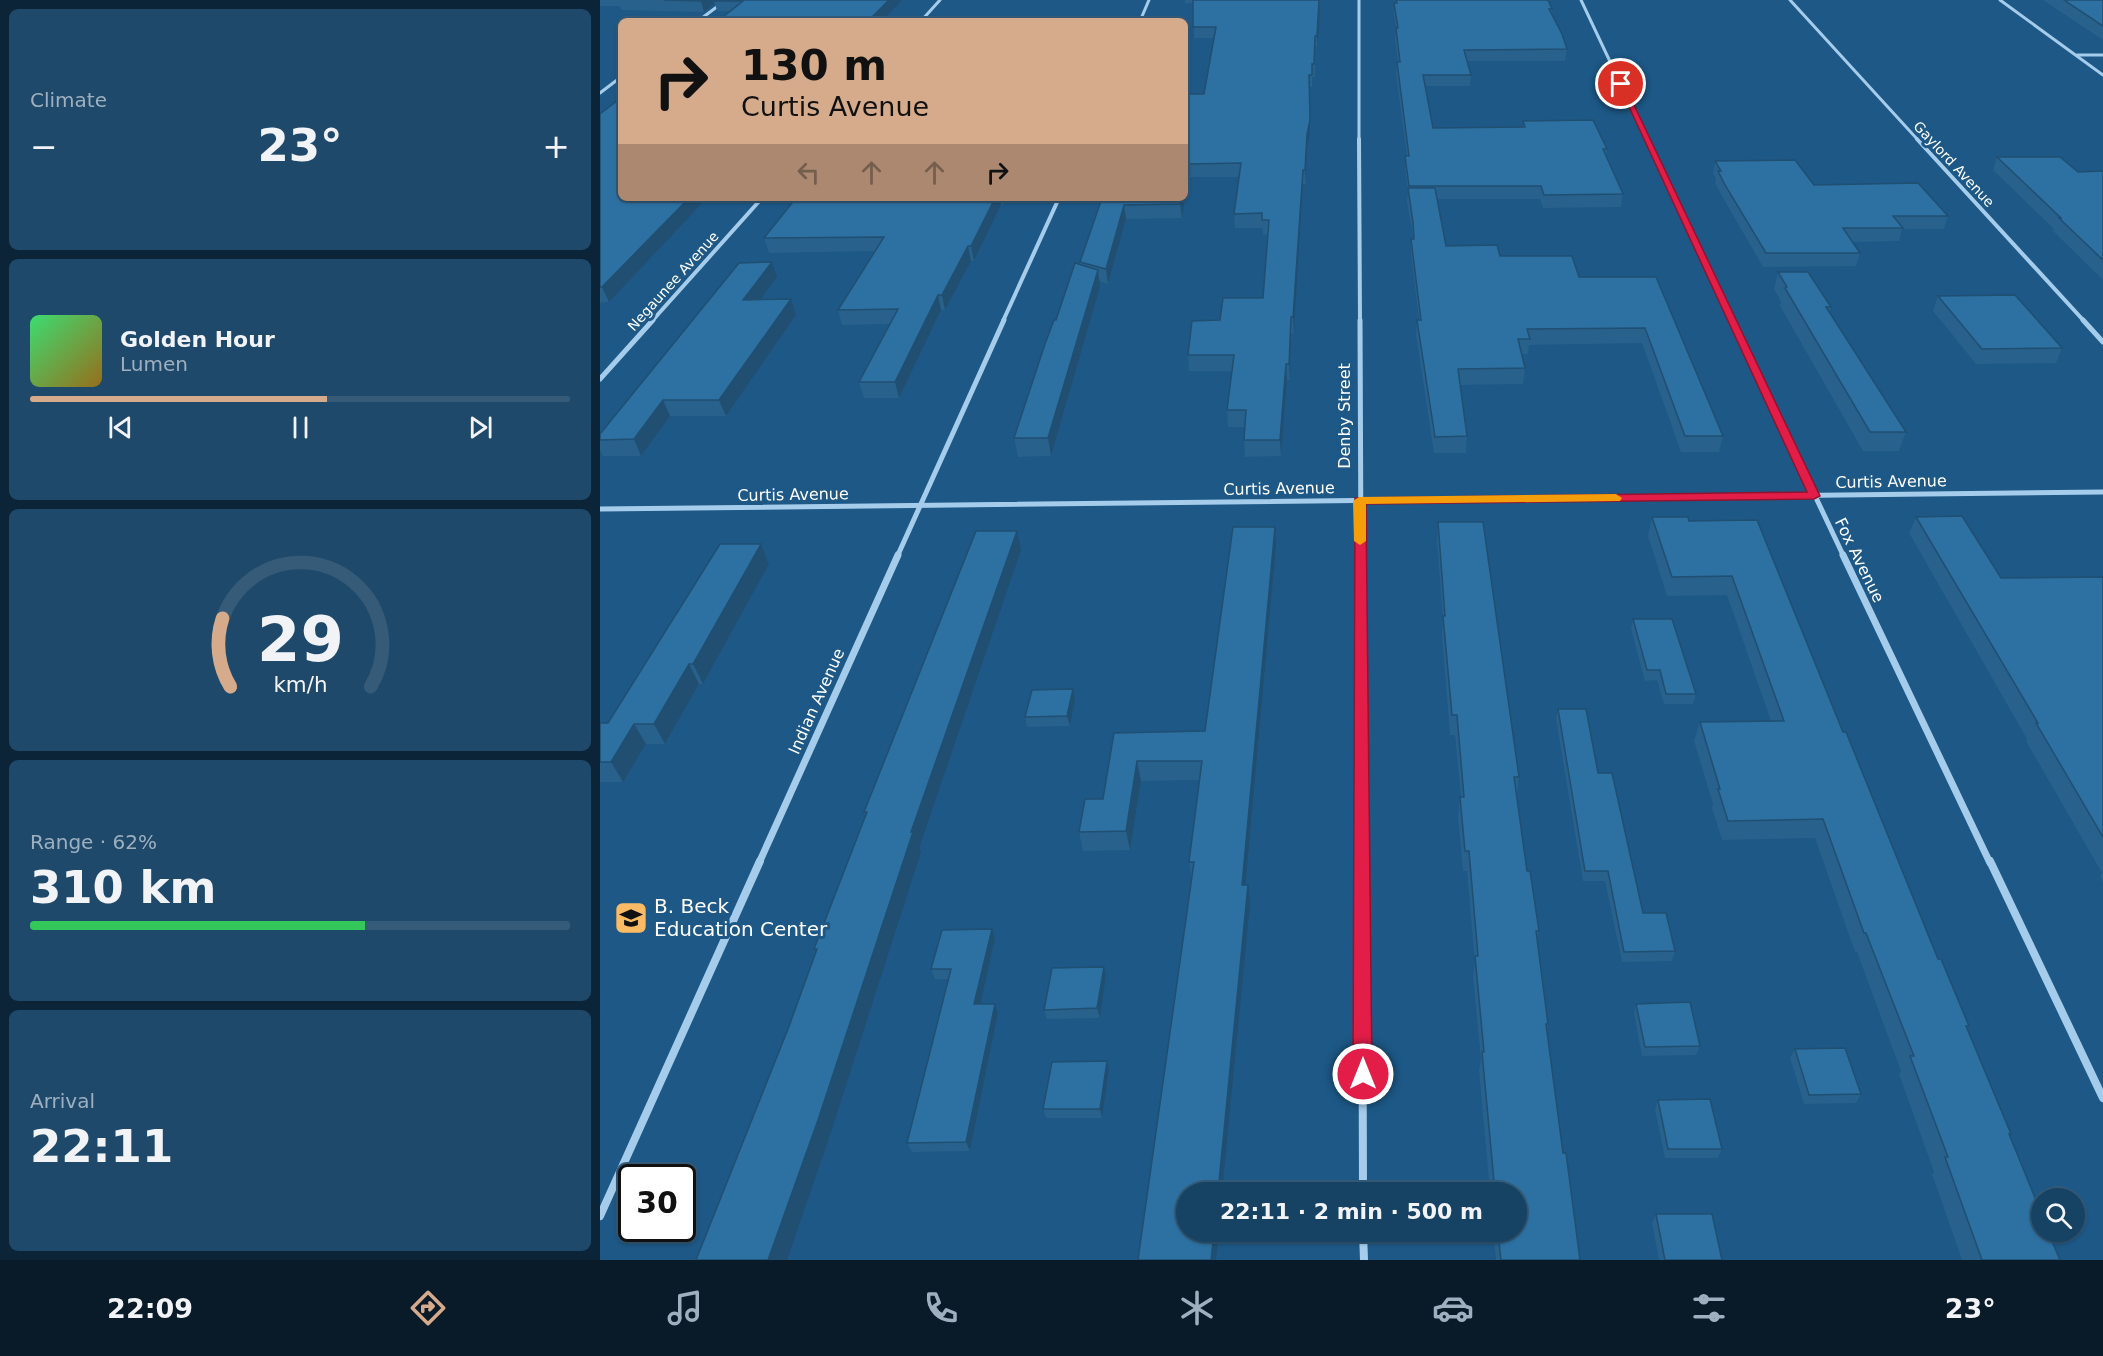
<!DOCTYPE html>
<html lang="en">
<head>
<meta charset="utf-8">
<style>
	body { margin:0; font-family:"DejaVu Sans",sans-serif; background:#1f496a; color:#f1f3f6; height:100vh; display:flex; flex-direction:column; font-size:22px; white-space:nowrap }
	* { box-sizing:border-box; margin:0 }
	p { font-size:20px; color:#9eb0bf }
	.icon { flex:none; width:33px; height:33px; fill:none; stroke:currentColor; stroke-width:2; stroke-linecap:round; stroke-linejoin:round }
	.map { position:relative; flex:1; overflow:hidden }
	.sheet { display:flex; flex-direction:column; gap:9px; padding:9px; background:#0c2437; width:600px }
	.sheet>* { flex:none }
	.guide { position:absolute; left:18px; top:18px; width:570px; height:183px; border-radius:9px; box-shadow:0 2px 4px #0004,0 0 0 2px #355b78; background:#d6ab8b; color:#111; overflow:hidden }
	.controls { position:absolute; left:1431px; top:1188px; display:grid; gap:12px }
	.controls a { display:grid; place-items:center; width:54px; height:54px; border-radius:50%; background:#164264; box-shadow:0 2px 4px #0004,0 0 0 2px #355b78; font-size:30px }
	.speed { position:absolute; left:18px; top:1164px; display:flex; gap:12px; font-size:30px; font-weight:700; text-align:center }
	.speed>* { display:grid; place-content:center; width:78px; height:78px; border-radius:50%; background:#164264; box-shadow:0 2px 4px #0004,0 0 0 2px #355b78; line-height:1 }
	.speed .limit { border:3px solid #111; border-radius:9px; background:#fff; color:#111 }
	.pin { position:absolute; display:grid; place-items:center; width:51px; height:51px; color:#fff; margin:-26px; border:3px solid #fff; border-radius:50%; box-shadow:0 2px 6px #0007 }
	.me { position:absolute; width:66px; margin:-33px; rotate:0deg; stroke-linejoin:round; filter:drop-shadow(0 0 4px #0008) }
	.turn { display:flex; align-items:center; gap:21px; height:126px; padding:0 24px; font-size:27px }
	.turn .icon { width:78px; height:78px; stroke-width:2.5 }
	.turn b { display:block; font-size:42px; line-height:51px }
	.lanes { display:flex; align-items:center; height:57px; padding:0 24px; background:#0003; justify-content:center; gap:30px; direction:ltr }
	.lanes .off { opacity:.35 }
	.big { font-size:45px; font-weight:600; line-height:1.1 }
	.sheet .tile { flex:1; display:flex; flex-direction:column; justify-content:center; gap:9px; min-width:0; padding:0 21px; border-radius:9px; background:#1f496a }
	.sheet .dial { align-items:center; gap:0 }
	.dial svg { height:156px; overflow:visible; fill:none; stroke:#355b78; stroke-width:7; stroke-linecap:round; text-anchor:middle }
	.dial text { fill:#f1f3f6; stroke:none }
	.song { display:flex; align-items:center; gap:18px }
	.cover { width:72px; height:72px; border-radius:9px; background:linear-gradient(135deg,hsl(140 70% 55%),hsl(40 70% 35%)) }
	.played { height:6px; border-radius:3px; background:linear-gradient(90deg,#d6ab8b 55%,#355b78 55%) }
	.keys { display:flex; justify-content:space-around; direction:ltr }
	.heat { display:flex; justify-content:space-between; align-items:center; font-size:33px; direction:ltr }
	.charge { height:9px; border-radius:4px; background:linear-gradient(90deg,#34c759 62%,#355b78 0) }
	.trip { position:absolute; left:576px; top:1182px; width:351px; height:60px; border-radius:30px; background:#164264; box-shadow:0 2px 4px #0004,0 0 0 2px #355b78; font-weight:600; line-height:60px; text-align:center }
	.menu { display:flex; height:96px; justify-content:space-around; align-items:center; background:#091a28; color:#9eb0bf }
	.menu .icon { width:42px; height:42px }
	.menu .on { color:#d6ab8b }
	.menu b { font-size:27px; color:#f1f3f6 }
	main { display:flex; flex:1; min-height:0 }
	.map>svg:first-child { display:block }
	.lines { fill:none; stroke-linecap:round; stroke-linejoin:round }
	.minor-far4 { stroke:#a5cdeb; stroke-width:3 }
	.minor-far3 { stroke:#a5cdeb; stroke-width:4 }
	.minor-far2 { stroke:#a5cdeb; stroke-width:5 }
	.minor-far1 { stroke:#a5cdeb; stroke-width:7 }
	.minor { stroke:#a5cdeb; stroke-width:8 }
	.wall { fill:#27618c }
	.shaded-wall { fill:#204f72 }
	.building { fill:#2d71a3; stroke:#204f72; stroke-width:1.5 }
	.route { fill:#e11d48; stroke:#92132f; stroke-width:1.5 }
	.slow { fill:#f59e0b }
	.labels { text-anchor:middle; stroke-width:6; stroke-linejoin:round; paint-order:stroke }
	.far-street-label { font-size:14px; fill:#fff; stroke:#1d5886 }
	.street-label { font-size:16px; fill:#fff; stroke:#1d5886 }
	.near-poi-label { font-size:20px; fill:#fff; stroke:#1d5886; text-anchor:start }
</style>
</head>
<body>
<main>
<section class="sheet">
<div class="tile"><p>Climate</p>
<div class="heat"><a>−</a><b class="big">23°</b><a>+</a></div>
</div>
<div class="tile">
<div class="song"><i class="cover"></i><div><b>Golden Hour</b><p>Lumen</p></div></div>
<div class="played"></div>
<div class="keys"><svg class="icon" aria-label="previous" viewBox="0 0 24 24"><path d="M18 5L8 12l10 7zM5 5v14"/></svg><svg class="icon" aria-label="pause" viewBox="0 0 24 24"><path d="M8 5v14M16 5v14"/></svg><svg class="icon" aria-label="next" viewBox="0 0 24 24"><path d="M6 5l10 7-10 7zM19 5v14"/></svg></div>
</div>
<div class="tile dial"><svg viewBox="0 0 100 80">
<path d="M14 69A42 42 0 1 1 86 69"/>
<path d="M14 69A42 42 0 0 1 10 34" stroke="#d6ab8b"/>
<text x="50" y="56" font-size="32" font-weight="700">29</text>
<text x="50" y="72" font-size="11">km/h</text>
</svg></div>
<div class="tile"><p>Range · 62%</p><b class="big">310 km</b><div class="charge"></div></div>
<div class="tile"><p>Arrival</p><b class="big">22:11</b></div>
</section>
<div class="map">
<svg width="1503" height="1260" viewBox="0 0 1503 1260">
	<rect width="100%" height="100%" fill="#1d5886"/>
	<g class="lines">
		<g class="minor-far4">
			<polyline points="759,0 759,140"/>
			<polyline points="981,0 1047,140"/>
			<polyline points="1190,0 1318,140"/>
			<polyline points="1400,0 1503,75"/>
			<polyline points="98,21 126,0"/>
			<polyline points="321,21 340,0"/>
			<polyline points="540,21 549,0"/>
			<polyline points="1477,55 1503,55"/>
			<polyline points="0,93 21,77"/>
		</g>
		<g class="minor-far3">
			<polyline points="759,139 760,321"/>
			<polyline points="1046,139 1132,321"/>
			<polyline points="1317,139 1484,321"/>
			<polyline points="52,321 162,198"/>
			<polyline points="403,321 459,198"/>
		</g>
		<g class="minor-far2">
			<polyline points="760,320 761,557"/>
			<polyline points="1132,320 1244,557"/>
			<polyline points="1483,320 1503,342"/>
			<polyline points="0,379 53,320"/>
			<polyline points="0,509 1503,492"/>
			<polyline points="297,557 404,320"/>
		</g>
		<g class="minor-far1">
			<polyline points="761,555 762,863"/>
			<polyline points="1243,555 1390,863"/>
			<polyline points="159,863 298,555"/>
		</g>
		<g class="minor">
			<polyline points="762,861 763,1192"/>
			<polyline points="1390,861 1503,1098"/>
			<polyline points="0,1216 160,861"/>
			<polyline points="763,1232 764,1260"/>
		</g>
	</g>
	<g class="wall">
		<polygon points="0,0 302,0 282,21 130,11 117,11 115,4 104,12 21,10 20,6 0,6"/>
		<polygon points="585,0 720,0 717,47 715,47 715,77 712,77 712,87 710,87 710,133 707,147 706,184 703,184 694,333 691,333 690,380 687,380 681,456 645,457 644,440 645,427 628,427 627,410 632,371 589,371 588,355 620,320 663,298 668,234 663,235 662,228 635,228 634,214 639,177 589,177 582,218 526,219 508,284 499,281 500,287 451,456 418,457 414,438 456,320 480,265 480,262 502,198 585,198 585,94 604,94 614,38 594,38 593,3 585,3"/>
		<polygon points="795,0 948,0 952,9 951,14 967,49 965,61 867,61 871,75 870,86 825,86 833,128 923,127 923,121 1007,149 1006,155 1023,194 1021,207 943,208 940,199 837,199 846,246 900,256 979,277 1056,277 1123,436 1119,452 1081,452 1042,343 929,345 928,354 921,354 925,368 923,384 860,385 867,436 866,453 834,453 816,335 817,320 819,320 811,254 811,239 813,239 813,236 807,202 808,191 805,169 805,156 807,156 796,74 797,62 798,62 795,39 796,28 794,14"/>
		<polygon points="1443,0 1503,0 1503,40"/>
		<polygon points="0,114 9,302 2,302 0,304"/>
		<polygon points="1397,157 1478,172 1503,171 1503,280 1453,231 1454,229 1393,170"/>
		<polygon points="1115,161 1214,185 1348,216 1344,229 1302,229 1299,241 1252,242 1260,253 1256,266 1163,267 1123,198 1115,183 1116,179 1113,174"/>
		<polygon points="196,198 407,198 404,205 401,205 374,261 371,261 345,310 341,310 299,398 264,398 259,382 290,324 242,325 238,310 274,251 169,253 164,238"/>
		<polygon points="1178,272 1231,307 1229,313 1306,432 1299,451 1263,451 1180,306 1181,302 1174,289"/>
		<polygon points="177,277 160,300 191,299 196,315 126,416 70,416 41,456 3,456 0,450 0,434"/>
		<polygon points="1338,296 1462,348 1456,363 1376,364 1333,311"/>
		<polygon points="1052,517 1089,521 1157,520 1243,732 1338,959 1369,1026 1367,1029 1411,1134 1410,1136 1460,1260 1362,1260 1332,1174 1334,1172 1299,1074 1301,1071 1257,952 1255,952 1215,838 1122,840 1112,808 1113,804 1094,741 1100,722 1171,721 1127,595 1067,596 1048,536"/>
		<polygon points="1316,517 1401,578 1503,577 1503,882 1500,877 1502,873 1426,741 1427,739 1309,533"/>
		<polygon points="838,522 919,777 917,794 927,871 939,931 937,940 948,1024 947,1031 963,1153 980,1260 896,1260 893,1232 916,1232 916,1192 890,1192 879,1070 881,1060 873,976 875,963 867,871 863,871 858,817 860,797 861,797 855,735 850,735 842,636 843,619 837,542"/>
		<polygon points="161,544 169,564 103,684 99,684 65,744 46,744 23,782 0,782 0,723 8,723"/>
		<polygon points="676,546 646,885 650,904 592,881 589,862 599,780 541,781 530,850 483,851 479,832 503,799 514,733 605,731"/>
		<polygon points="1033,619 1096,694 1093,704 1064,704 1057,680 1045,681 1031,629"/>
		<polygon points="475,699 470,726 427,727 425,717"/>
		<polygon points="958,709 998,773 1043,913 1075,951 1072,961 1022,962 1005,881 983,881 956,719"/>
		<polygon points="392,929 395,939 380,1004 395,1004 398,1013 370,1151 312,1152 307,1143 348,979 335,979 331,969"/>
		<polygon points="504,967 506,976 500,1018 447,1019 444,1010"/>
		<polygon points="1036,1004 1100,1046 1096,1055 1042,1056 1034,1013"/>
		<polygon points="1195,1049 1261,1094 1256,1103 1204,1104 1190,1058"/>
		<polygon points="507,1061 509,1070 502,1118 446,1118 443,1109"/>
		<polygon points="1058,1100 1122,1149 1118,1158 1065,1158 1055,1109"/>
		<polygon points="1056,1214 1122,1260 1059,1260 1052,1223"/>
	</g>
	<g class="shaded-wall">
		<polygon points="102,0 121,0 113,1 115,4 104,12 101,1"/>
		<polygon points="289,0 302,0 282,21 268,21"/>
		<polygon points="720,0 719,29 717,47 717,36"/>
		<polygon points="710,87 710,133 707,147 706,184 705,170"/>
		<polygon points="588,164 589,177 582,218 580,204 581,198 585,198 585,178"/>
		<polygon points="703,170 703,184 694,333 693,317"/>
		<polygon points="89,198 107,198 9,302 2,287"/>
		<polygon points="395,198 400,198 401,205 374,261 371,246"/>
		<polygon points="403,198 407,198 404,205"/>
		<polygon points="524,205 526,219 508,284 506,269"/>
		<polygon points="368,246 371,261 345,310 342,295"/>
		<polygon points="172,262 177,277 149,315 143,300"/>
		<polygon points="498,270 500,287 451,456 448,438"/>
		<polygon points="338,295 341,310 299,398 295,382"/>
		<polygon points="191,299 196,315 126,416 119,400"/>
		<polygon points="691,317 691,333 690,380 689,364"/>
		<polygon points="686,364 687,380 681,456 680,440"/>
		<polygon points="63,400 70,416 41,456 34,439"/>
		<polygon points="675,527 676,546 644,904 642,885"/>
		<polygon points="417,531 421,550 319,848 321,852 229,1138 187,1260 168,1260 311,832"/>
		<polygon points="161,544 169,564 103,684 93,664"/>
		<polygon points="89,664 99,684 65,744 54,724"/>
		<polygon points="473,689 475,699 470,726 467,716"/>
		<polygon points="34,724 46,744 23,782 11,762"/>
		<polygon points="537,761 541,781 530,850 526,831"/>
		<polygon points="648,885 650,904 622,1192 618,1192"/>
		<polygon points="392,929 395,939 378,1014 374,1004"/>
		<polygon points="504,967 506,976 500,1018 497,1008"/>
		<polygon points="395,1004 398,1013 370,1151 366,1142"/>
		<polygon points="507,1061 509,1070 502,1118 500,1109"/>
		<polygon points="614,1232 619,1232 616,1260 611,1260"/>
	</g>
	<g class="building">
		<polygon points="64,0 102,0 101,1"/>
		<polygon points="115,0 289,0 268,21 118,21 143,1 113,1"/>
		<polygon points="593,0 719,0 717,36 715,36 714,64 712,64 712,75 709,75 710,120 707,134 705,170 703,170 693,317 691,317 689,364 686,364 680,440 644,440 646,410 627,410 634,355 588,355 592,321 620,320 623,298 663,298 669,220 662,220 662,213 634,214 641,163 588,164 585,178 585,94 604,94 616,27 593,27"/>
		<polygon points="796,0 948,0 952,9 949,9 962,34 967,49 864,50 871,75 823,75 833,128 925,127 923,121 993,120 1007,149 1003,149 1023,194 944,195 941,186 809,186 805,156 809,156 797,62 800,62 796,28 798,28 794,3 797,3"/>
		<polygon points="1464,0 1503,0 1503,26"/>
		<polygon points="21,98 21,198 89,198 2,287 0,287 0,114"/>
		<polygon points="1397,157 1460,157 1478,172 1503,171 1503,260 1459,218 1461,218"/>
		<polygon points="1195,160 1214,185 1318,183 1348,216 1293,216 1303,228 1243,228 1260,253 1166,253 1125,185 1118,171 1121,171 1115,161"/>
		<polygon points="808,188 835,188 846,246 897,245 900,256 972,256 979,277 1056,277 1123,436 1085,436 1045,328 927,329 930,339 918,339 925,368 858,369 867,436 835,437 817,320 821,320 811,239 814,239 813,222"/>
		<polygon points="196,198 395,198 371,246 368,246 342,295 338,295 295,382 259,382 298,309 238,310 284,237 164,238"/>
		<polygon points="502,198 581,198 580,204 524,205 506,269 480,262"/>
		<polygon points="172,262 143,300 191,299 119,400 63,400 34,439 0,440 0,434 139,263"/>
		<polygon points="475,263 498,270 448,438 414,438 445,344 454,320 456,320"/>
		<polygon points="1178,272 1208,272 1231,307 1226,307 1306,432 1270,432 1185,288 1187,287"/>
		<polygon points="1415,295 1462,348 1382,349 1338,296"/>
		<polygon points="1362,516 1401,578 1503,577 1503,837 1436,723 1438,723 1316,517"/>
		<polygon points="1052,517 1088,517 1089,521 1157,520 1243,732 1246,732 1338,959 1341,959 1369,1026 1366,1026 1411,1134 1409,1134 1442,1215 1442,1232 1448,1232 1460,1260 1382,1260 1345,1157 1348,1157 1310,1056 1314,1056 1266,933 1264,933 1223,819 1128,821 1118,789 1120,789 1100,722 1184,721 1132,576 1072,577"/>
		<polygon points="838,522 883,522 919,777 914,777 927,871 930,871 939,931 936,931 948,1024 946,1024 963,1153 966,1153 980,1260 901,1260 898,1232 916,1232 916,1192 895,1192 882,1052 884,1052 875,956 878,956 869,851 865,851 860,797 864,797 857,715 852,715 843,616 845,616"/>
		<polygon points="633,527 675,527 642,885 648,885 618,1192 586,1192 586,1232 614,1232 611,1260 538,1260 594,862 589,862 602,761 537,761 526,831 479,832 485,799 503,799 514,733 605,731"/>
		<polygon points="376,531 417,531 311,832 313,832 218,1120 168,1260 96,1260 188,1029 217,949 214,949 267,812 264,812"/>
		<polygon points="120,544 161,544 93,664 89,664 54,724 34,724 11,762 0,762 0,723 8,723"/>
		<polygon points="1033,619 1072,619 1096,694 1066,694 1060,670 1047,670"/>
		<polygon points="473,689 467,716 425,717 432,690"/>
		<polygon points="958,709 986,709 998,773 1012,773 1043,913 1066,913 1075,951 1024,952 1008,871 985,871"/>
		<polygon points="392,929 374,1004 395,1004 366,1142 307,1143 351,969 331,969 342,930"/>
		<polygon points="504,967 497,1008 444,1010 452,968"/>
		<polygon points="1090,1002 1100,1046 1045,1047 1036,1004"/>
		<polygon points="1245,1048 1261,1094 1209,1095 1195,1049"/>
		<polygon points="507,1061 500,1109 443,1109 452,1062"/>
		<polygon points="1110,1099 1122,1149 1068,1149 1058,1100"/>
		<polygon points="1056,1214 1112,1214 1122,1260 1065,1260"/>
	</g>
	<polygon class="route" points="1018,83 1024,84 1220,496 1214,499 766,504 772,1074 769,1081 763,1083 756,1081 753,1074 755,498 1207,492"/>
	<polygon class="slow" points="1016,494 1022,498 1020,501 766,504 766,541 760,545 754,541 753,501 759,497"/>
	<defs>
		<symbol id="school-square" viewBox="-11 -11 22 22"><rect x="-9" y="-9" width="18" height="18" rx="4" fill="#fabb64" stroke="#1d5886"/><path d="M0-5L7-2L0 1L-7-2ZM-4 1L0 2.5L4 1V4Q0 6-4 4Z" fill="#111"/></symbol>
	</defs>
	<g fill-rule="evenodd">
		<use href="#school-square" x="12" y="899" width="38" height="38"/>
	</g>
	<g class="labels">
		<g class="far-street-label">
			<text transform="translate(1354 164) rotate(47)" y="5">Gaylord Avenue</text>
			<text transform="translate(73 281) rotate(-48)" y="5">Negaunee Avenue</text>
		</g>
		<g class="street-label">
			<text transform="translate(744 416) rotate(-90)" y="6">Denby Street</text>
			<text transform="translate(1291 481) rotate(-1)" y="6">Curtis Avenue</text>
			<text transform="translate(679 488) rotate(-1)" y="6">Curtis Avenue</text>
			<text transform="translate(193 494) rotate(-1)" y="6">Curtis Avenue</text>
			<text transform="translate(1260 560) rotate(64)" y="6">Fox Avenue</text>
			<text transform="translate(216 701) rotate(-66)" y="6">Indian Avenue</text>
		</g>
		<g class="near-poi-label">
			<text x="54" y="913">B. Beck<tspan x="54" dy="23">Education Center</tspan></text>
		</g>
	</g>
</svg>
<div class="controls">
<a><svg class="icon" aria-label="search" viewBox="0 0 24 24"><circle cx="10" cy="10" r="6"/><path d="M15 15l6 6"/></svg></a>
</div>
<div class="speed"><div class="limit">30</div></div>
<div class="pin" style="left:1021px;top:84px;background:#d93025"><svg class="icon" aria-label="arrive" viewBox="0 0 24 24"><path d="M6 21V4h12l-3 4 3 4H6"/></svg></div>
<svg class="me" style="left:763px;top:1074px" viewBox="-20 -20 40 40"><circle r="17" fill="#e11d48" stroke="#fff" stroke-width="3"/><path d="M0-11L8 9 0 5-8 9z" fill="#fff"/></svg>
<div class="trip">22:11 · 2 min · 500 m</div>
<div class="guide">
<div class="turn"><svg class="icon" aria-label="right" viewBox="0 0 24 24"><path d="M7 20v-9h11M14 6l5 5-5 5"/></svg><div><b>130 m</b>Curtis Avenue</div></div>
<div class="lanes"><svg class="icon off" aria-label="left" viewBox="0 0 24 24"><path d="M17 20v-9H6M10 6l-5 5 5 5"/></svg><svg class="icon off" aria-label="ahead" viewBox="0 0 24 24"><path d="M12 20V5M6 11l6-6 6 6"/></svg><svg class="icon off" aria-label="ahead" viewBox="0 0 24 24"><path d="M12 20V5M6 11l6-6 6 6"/></svg><svg class="icon" aria-label="right" viewBox="0 0 24 24"><path d="M7 20v-9h11M14 6l5 5-5 5"/></svg></div>
</div>
</div>
</main>
<nav class="menu">
<b>22:09</b>
<svg class="icon on" aria-label="directions" viewBox="0 0 24 24"><path d="M12 3l9 9-9 9-9-9zM9 14v-3h6M13 9l2 2-2 2"/></svg>
<svg class="icon" aria-label="music" viewBox="0 0 24 24"><path d="M9 18V5l10-2v13"/><circle cx="6" cy="18" r="3"/><circle cx="16" cy="16" r="3"/></svg>
<svg class="icon" aria-label="phone" viewBox="0 0 24 24"><path d="M5 4h4l2 5-3 2q2 4 5 5l2-3 5 2v4C11 20 4 13 5 4z"/></svg>
<svg class="icon" aria-label="climate" viewBox="0 0 24 24"><path d="M12 3v18M4 7l16 10M4 17L20 7"/></svg>
<svg class="icon" aria-label="car" viewBox="0 0 24 24"><path d="M5 17H2v-5l4-1 3-4h7l3 4 3 1v5h-3M9 17h6M6 11h13"/><circle cx="7" cy="17" r="2"/><circle cx="17" cy="17" r="2"/></svg>
<svg class="icon" aria-label="filters" viewBox="0 0 24 24"><path d="M4 7h16M4 17h16"/><circle cx="9" cy="7" r="2"/><circle cx="15" cy="17" r="2"/></svg>
<b>23°</b>
</nav>
</body>
</html>
